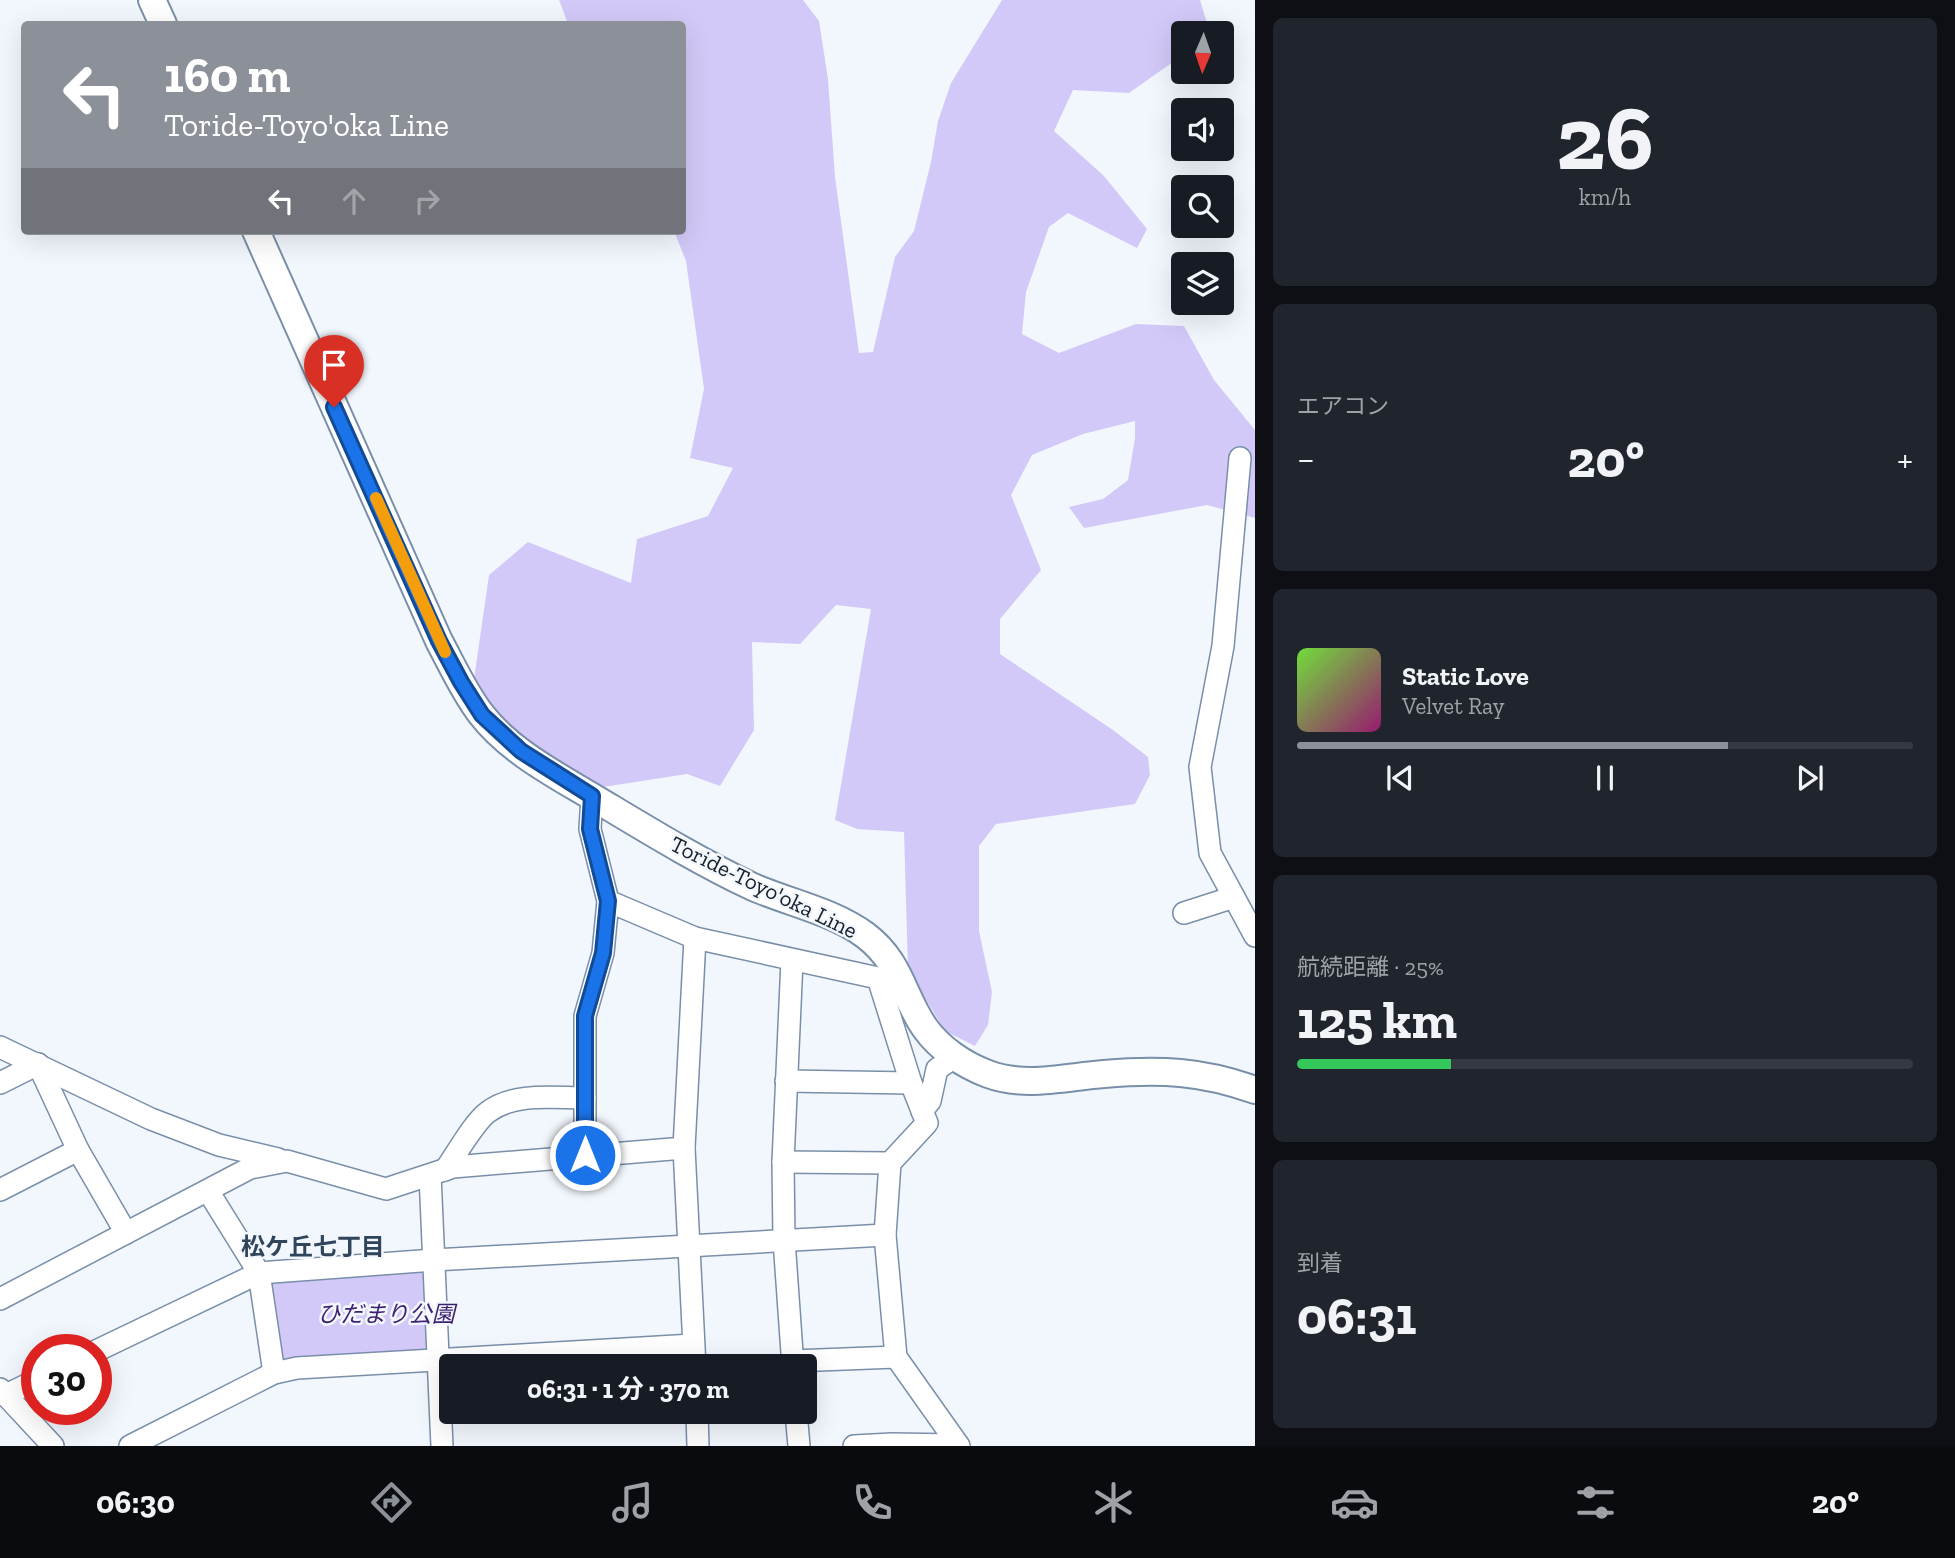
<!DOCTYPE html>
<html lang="ja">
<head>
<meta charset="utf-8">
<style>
	body { margin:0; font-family:"Zilla Slab","Noto Sans JP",serif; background:#20242c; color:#f1f3f6; height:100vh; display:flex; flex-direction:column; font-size:26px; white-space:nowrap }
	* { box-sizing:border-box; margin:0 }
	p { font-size:23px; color:#9ea1a6 }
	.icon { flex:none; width:38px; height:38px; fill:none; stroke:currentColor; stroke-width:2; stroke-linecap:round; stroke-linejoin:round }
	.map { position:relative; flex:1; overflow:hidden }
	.side { display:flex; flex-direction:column; gap:18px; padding:18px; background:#0d0f14; width:700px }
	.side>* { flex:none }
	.guide { position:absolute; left:21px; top:21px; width:665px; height:214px; border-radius:7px; box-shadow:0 7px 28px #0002; background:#8c9099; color:#fff; overflow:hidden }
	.needle { width:46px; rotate:182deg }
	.tools { position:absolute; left:1171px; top:21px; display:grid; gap:14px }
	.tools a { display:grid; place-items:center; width:63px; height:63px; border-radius:7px; background:#171b24; box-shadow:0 7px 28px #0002; font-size:35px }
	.speed { position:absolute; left:21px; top:1334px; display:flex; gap:14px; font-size:35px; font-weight:700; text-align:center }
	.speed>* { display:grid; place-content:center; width:91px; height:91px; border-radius:50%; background:#171b24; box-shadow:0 7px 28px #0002; line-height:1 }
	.speed .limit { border:10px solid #d22; background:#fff; color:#111 }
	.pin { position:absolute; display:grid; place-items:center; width:60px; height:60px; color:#fff; margin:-72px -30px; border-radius:50% 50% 50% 0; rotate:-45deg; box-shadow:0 0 7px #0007 }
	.pin .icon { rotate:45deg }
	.me { position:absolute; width:77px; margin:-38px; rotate:0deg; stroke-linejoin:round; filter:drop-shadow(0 0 5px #0008) }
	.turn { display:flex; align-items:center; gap:24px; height:147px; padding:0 28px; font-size:32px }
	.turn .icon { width:91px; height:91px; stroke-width:2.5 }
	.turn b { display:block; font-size:49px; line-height:60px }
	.lanes { display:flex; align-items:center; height:66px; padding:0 28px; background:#0003; justify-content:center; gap:35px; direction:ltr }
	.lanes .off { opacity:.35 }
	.big { font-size:52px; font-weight:700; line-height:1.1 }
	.side .widget { flex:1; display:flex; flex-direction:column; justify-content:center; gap:10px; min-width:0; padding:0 24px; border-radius:10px; background:#20242c }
	.side .dial { align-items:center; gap:0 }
	.dial b { font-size:91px; line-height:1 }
	.song { display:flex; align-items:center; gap:21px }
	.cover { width:84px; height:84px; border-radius:10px; background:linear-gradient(135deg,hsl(100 70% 55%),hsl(320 70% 35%)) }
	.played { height:7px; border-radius:4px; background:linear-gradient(90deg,#8c9099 70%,#363941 70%) }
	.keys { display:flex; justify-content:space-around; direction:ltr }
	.heat { display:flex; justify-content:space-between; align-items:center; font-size:38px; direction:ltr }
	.charge { height:10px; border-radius:5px; background:linear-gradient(90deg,#34c759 25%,#363941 0) }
	.trip { position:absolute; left:439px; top:1354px; width:378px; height:70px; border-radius:7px; background:#171b24; box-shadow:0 7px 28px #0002; font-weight:700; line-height:70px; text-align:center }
	.menu { display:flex; height:112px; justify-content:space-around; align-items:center; background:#090b0e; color:#9ea1a6 }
	.menu .icon { width:49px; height:49px }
	.menu .on { color:#8c9099 }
	.menu b { font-size:32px; color:#f1f3f6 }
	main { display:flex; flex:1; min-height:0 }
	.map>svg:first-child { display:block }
	.green { fill:#d3c9f8 }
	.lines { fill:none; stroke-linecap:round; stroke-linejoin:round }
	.minor-casing { stroke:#798fa9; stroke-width:24 }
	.major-casing { stroke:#798fa9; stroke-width:30 }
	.minor { stroke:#fff; stroke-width:21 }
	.major { stroke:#fff; stroke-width:26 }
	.route-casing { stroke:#114b97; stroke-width:18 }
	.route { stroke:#1a73e8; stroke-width:12 }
	.slow { stroke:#f59e0b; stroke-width:12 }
	.labels { text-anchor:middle; stroke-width:5; stroke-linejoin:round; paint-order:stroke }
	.street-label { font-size:23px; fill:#18212b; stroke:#f2f7fd }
	.park-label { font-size:23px; font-style:italic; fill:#3e2272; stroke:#f2f7fd }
	.neighbourhood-label { font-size:24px; font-weight:bold; fill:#30445a; stroke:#f2f7fd }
</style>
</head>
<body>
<main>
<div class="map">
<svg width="1255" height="1446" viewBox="0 0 1255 1446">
	<rect width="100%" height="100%" fill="#f2f7fd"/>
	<g class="green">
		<polygon points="559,0 803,0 819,21 828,79 835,177 859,353 873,352 895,257 914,231 931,162 938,121 951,83 1002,0 1200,0 1210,33 1183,33 1183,55 1129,93 1073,90 1054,131 1104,176 1147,229 1137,248 1068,213 1049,227 1026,292 1022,334 1059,353 1136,324 1184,326 1214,380 1255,430 1255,518 1207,505 1084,528 1069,507 1103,499 1128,480 1135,438 1135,421 1083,434 1032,455 1011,495 1041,570 1000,619 1000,654 1113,730 1148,757 1150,775 1135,804 996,824 979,846 979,931 992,992 988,1025 975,1046 945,1031 908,970 904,832 857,829 835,820 871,609 836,605 800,644 752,642 754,730 720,786 687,774 603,787 555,765 485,707 474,679 489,575 528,542 631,583 637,539 708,516 733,468 690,458 704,389 686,261 674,231 682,231 682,24 568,24"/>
		<polygon points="434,1260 439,1361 274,1373 259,1273"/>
	</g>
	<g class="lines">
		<defs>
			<g id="minor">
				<polyline points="1240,458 1223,646 1200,767 1210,853 1255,936"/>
				<polyline points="608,901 695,938"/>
				<polyline points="1184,913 1234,897"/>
				<polyline points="792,960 783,1162 784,1240 793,1367"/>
				<polyline points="0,1047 151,1119 219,1145 278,1159"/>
				<polyline points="38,1064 78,1150 126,1233"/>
				<polyline points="786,1081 911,1083"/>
				<polyline points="0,1083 38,1064"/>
				<polyline points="922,1111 930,1101 937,1069 955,1057"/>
				<polyline points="684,1148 695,1367"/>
				<polyline points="585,1155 585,1016 603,953 608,901 590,829 592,796"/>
				<polyline points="783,1162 890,1163"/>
				<path d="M445,1170C456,1155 474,1122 488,1112C514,1092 554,1098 585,1098"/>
				<polyline points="430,1175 442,1446"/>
				<polyline points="0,1190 78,1150"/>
				<polyline points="208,1191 259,1273 274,1373"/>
				<polyline points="0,1299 250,1168 287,1161 386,1189 453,1167 684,1148 695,938 878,978 911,1083 927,1123 890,1163 885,1235 896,1357 959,1446"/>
				<polyline points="96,1351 259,1273 434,1260 885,1235"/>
				<polyline points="793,1361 896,1357"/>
				<polyline points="0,1389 53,1446"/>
				<polyline points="6,1395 37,1380"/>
				<polyline points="697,1412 698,1446"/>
				<polyline points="796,1412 799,1446"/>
				<polyline points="130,1446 274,1373 297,1368 693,1345"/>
				<polyline points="854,1446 892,1444 958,1445"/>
			</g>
			<g id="major">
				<polyline points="152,0 163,24"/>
				<path d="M256,231L439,641C452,665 464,692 481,714C511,753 560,777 601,802C651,832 700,862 753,887C790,903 832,911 865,935C901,962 902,995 925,1028C940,1049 964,1065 988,1074C1026,1088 1065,1077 1104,1074C1160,1069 1202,1071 1255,1090"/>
			</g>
		</defs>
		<use href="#minor" class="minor-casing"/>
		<use href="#major" class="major-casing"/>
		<use href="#minor" class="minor"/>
		<use href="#major" class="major"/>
	</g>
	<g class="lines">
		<defs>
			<polyline id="route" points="334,407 439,641 461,682 482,715 521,751 592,796 590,829 608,901 603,953 585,1016 585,1155"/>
		</defs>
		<use href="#route" class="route-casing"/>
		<use href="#route" class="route"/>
		<polyline class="slow" points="376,498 445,652"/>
	</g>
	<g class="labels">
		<g class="street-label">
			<text transform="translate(764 887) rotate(26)" y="8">Toride-Toyo'oka Line</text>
		</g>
		<g class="park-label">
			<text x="386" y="1322">ひだまり公園</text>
		</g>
		<g class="neighbourhood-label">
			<text x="313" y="1255">松ケ丘七丁目</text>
		</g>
	</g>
</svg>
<div class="tools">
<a><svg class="needle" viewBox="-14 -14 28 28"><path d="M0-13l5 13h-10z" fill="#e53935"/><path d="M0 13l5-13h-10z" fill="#9ea1a6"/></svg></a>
<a><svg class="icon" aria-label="sound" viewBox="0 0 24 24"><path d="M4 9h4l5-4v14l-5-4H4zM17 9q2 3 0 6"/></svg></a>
<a><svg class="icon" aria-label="search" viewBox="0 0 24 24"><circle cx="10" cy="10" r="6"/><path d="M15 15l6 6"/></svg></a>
<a><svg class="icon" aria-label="layers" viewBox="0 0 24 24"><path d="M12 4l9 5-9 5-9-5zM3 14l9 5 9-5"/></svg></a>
</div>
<div class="speed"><div class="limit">30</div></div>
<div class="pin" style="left:334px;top:407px;background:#d93025"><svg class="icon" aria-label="arrive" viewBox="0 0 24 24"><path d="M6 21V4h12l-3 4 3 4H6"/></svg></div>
<svg class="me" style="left:585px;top:1155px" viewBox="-20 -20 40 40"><circle r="17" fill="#1a73e8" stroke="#fff" stroke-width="3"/><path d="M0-11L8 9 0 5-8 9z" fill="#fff"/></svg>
<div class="trip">06:31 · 1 分 · 370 m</div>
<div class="guide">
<div class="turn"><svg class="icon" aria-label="left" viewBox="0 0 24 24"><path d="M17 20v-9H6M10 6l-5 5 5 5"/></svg><div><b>160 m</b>Toride-Toyo'oka Line</div></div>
<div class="lanes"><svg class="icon" aria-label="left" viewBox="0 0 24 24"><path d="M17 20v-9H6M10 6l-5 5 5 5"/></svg><svg class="icon off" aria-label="ahead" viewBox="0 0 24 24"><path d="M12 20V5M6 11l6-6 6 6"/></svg><svg class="icon off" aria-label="right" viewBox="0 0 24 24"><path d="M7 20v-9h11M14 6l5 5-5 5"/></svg></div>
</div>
</div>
<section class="side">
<div class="widget dial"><b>26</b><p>km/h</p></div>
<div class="widget"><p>エアコン</p>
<div class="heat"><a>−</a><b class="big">20°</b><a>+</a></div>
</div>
<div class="widget">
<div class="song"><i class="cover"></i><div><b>Static Love</b><p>Velvet Ray</p></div></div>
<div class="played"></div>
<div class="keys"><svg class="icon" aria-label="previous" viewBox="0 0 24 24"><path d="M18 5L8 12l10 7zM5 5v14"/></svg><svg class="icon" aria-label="pause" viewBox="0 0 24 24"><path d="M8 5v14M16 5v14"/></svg><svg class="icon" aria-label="next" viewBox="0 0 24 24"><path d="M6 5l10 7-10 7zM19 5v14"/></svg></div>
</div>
<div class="widget"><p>航続距離 · 25%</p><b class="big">125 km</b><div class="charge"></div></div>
<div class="widget"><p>到着</p><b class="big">06:31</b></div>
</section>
</main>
<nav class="menu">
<b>06:30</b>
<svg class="icon on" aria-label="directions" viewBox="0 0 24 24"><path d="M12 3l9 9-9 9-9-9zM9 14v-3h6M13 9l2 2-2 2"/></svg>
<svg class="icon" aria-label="music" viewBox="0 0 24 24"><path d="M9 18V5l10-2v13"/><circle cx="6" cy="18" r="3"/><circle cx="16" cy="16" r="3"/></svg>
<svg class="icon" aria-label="phone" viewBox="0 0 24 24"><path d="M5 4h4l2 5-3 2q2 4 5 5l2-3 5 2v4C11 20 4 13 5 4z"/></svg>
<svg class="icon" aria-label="climate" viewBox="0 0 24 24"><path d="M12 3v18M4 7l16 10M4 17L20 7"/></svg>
<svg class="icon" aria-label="car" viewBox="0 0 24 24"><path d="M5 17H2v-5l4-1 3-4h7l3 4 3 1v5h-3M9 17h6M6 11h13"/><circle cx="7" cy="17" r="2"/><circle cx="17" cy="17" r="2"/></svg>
<svg class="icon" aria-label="filters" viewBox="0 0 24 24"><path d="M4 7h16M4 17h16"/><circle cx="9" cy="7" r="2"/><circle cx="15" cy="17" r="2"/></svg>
<b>20°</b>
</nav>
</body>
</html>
